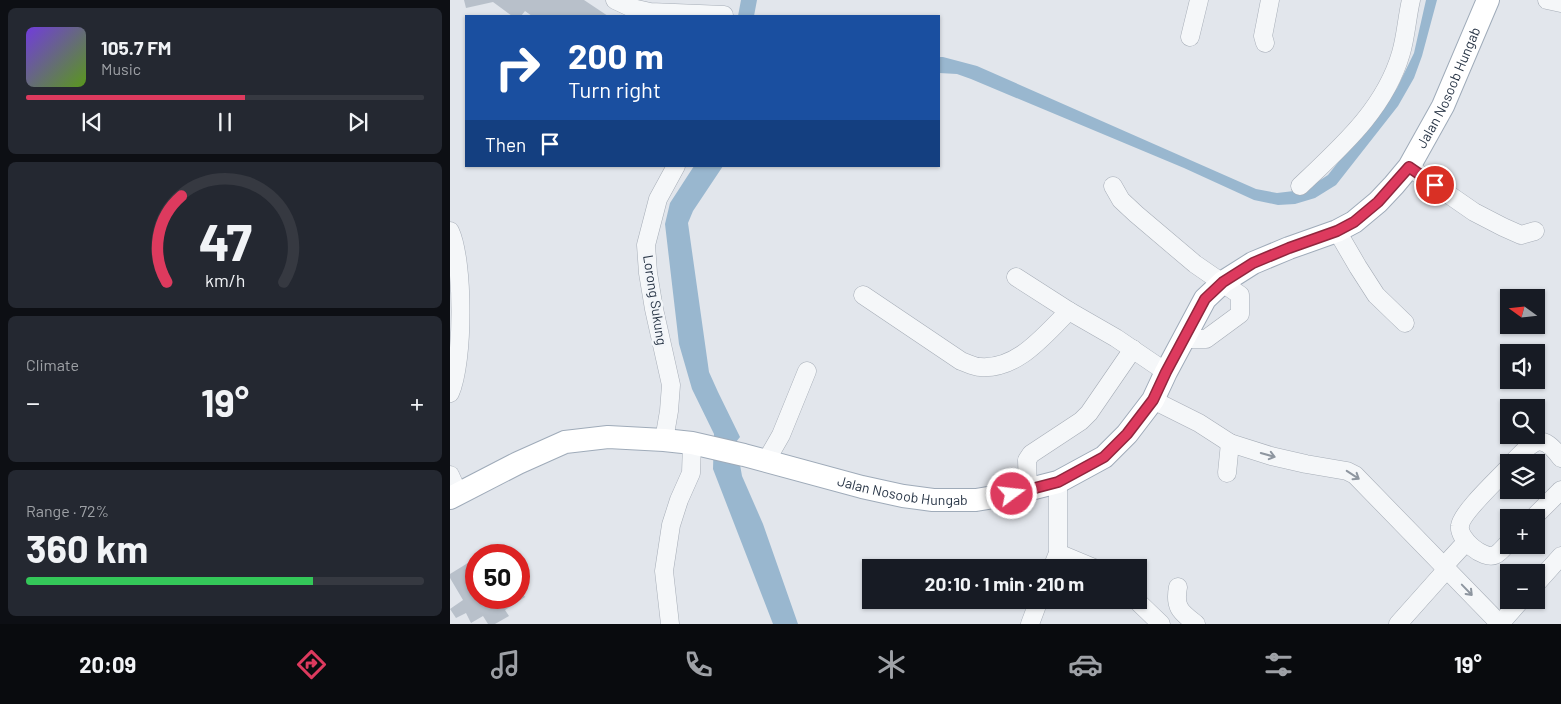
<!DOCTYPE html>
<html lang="en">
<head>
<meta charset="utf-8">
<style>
	body { margin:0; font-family:Barlow,sans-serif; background:#242831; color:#f1f3f6; height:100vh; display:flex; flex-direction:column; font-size:19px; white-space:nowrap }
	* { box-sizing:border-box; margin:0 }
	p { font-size:16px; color:#9ea1a6 }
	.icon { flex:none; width:28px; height:28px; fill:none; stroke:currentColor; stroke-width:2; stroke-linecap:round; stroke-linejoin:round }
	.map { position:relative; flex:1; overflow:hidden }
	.details { display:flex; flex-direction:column; gap:8px; padding:8px; background:#0d0f14; width:450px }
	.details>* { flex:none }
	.guide { position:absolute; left:15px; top:15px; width:475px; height:152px; border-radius:0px; box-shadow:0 1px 4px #0004; background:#1a4fa0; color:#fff; overflow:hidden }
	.needle { width:32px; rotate:285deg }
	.controls { position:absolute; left:1050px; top:289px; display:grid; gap:10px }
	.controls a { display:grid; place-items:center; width:45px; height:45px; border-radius:0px; background:#171b24; box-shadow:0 1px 4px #0004; font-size:25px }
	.speed { position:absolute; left:15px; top:544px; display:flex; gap:10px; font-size:25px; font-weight:700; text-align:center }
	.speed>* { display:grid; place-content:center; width:65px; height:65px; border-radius:50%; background:#171b24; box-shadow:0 1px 4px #0004; line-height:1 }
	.speed .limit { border:8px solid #d22; background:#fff; color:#111 }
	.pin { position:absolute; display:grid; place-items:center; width:42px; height:42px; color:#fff; margin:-21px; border:2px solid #fff; border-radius:50%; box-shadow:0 1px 5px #0007 }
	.me { position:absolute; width:55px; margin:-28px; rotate:75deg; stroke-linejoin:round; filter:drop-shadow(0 0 4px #0008) }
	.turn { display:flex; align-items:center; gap:18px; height:105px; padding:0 20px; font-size:22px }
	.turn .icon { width:65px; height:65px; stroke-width:2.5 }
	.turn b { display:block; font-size:35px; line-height:42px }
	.then { display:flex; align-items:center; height:48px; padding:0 20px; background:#0003; gap:10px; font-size:19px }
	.big { font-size:38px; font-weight:700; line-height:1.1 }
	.details .widget { flex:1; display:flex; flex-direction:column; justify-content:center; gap:8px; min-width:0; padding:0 18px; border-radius:8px; background:#242831 }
	.details .dial { align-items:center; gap:0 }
	.dial svg { height:130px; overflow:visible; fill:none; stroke:#363941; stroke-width:7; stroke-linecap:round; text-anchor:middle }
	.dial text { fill:#f1f3f6; stroke:none }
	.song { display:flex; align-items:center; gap:15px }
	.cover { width:60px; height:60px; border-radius:8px; background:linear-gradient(135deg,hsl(260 70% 55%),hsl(90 70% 35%)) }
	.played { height:5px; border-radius:2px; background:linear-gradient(90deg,#dd3a5e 55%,#363941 55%) }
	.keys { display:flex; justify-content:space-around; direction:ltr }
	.heat { display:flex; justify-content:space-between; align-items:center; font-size:28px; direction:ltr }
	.charge { height:8px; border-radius:4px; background:linear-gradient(90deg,#34c759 72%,#363941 0) }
	.trip { position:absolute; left:412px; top:559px; width:285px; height:50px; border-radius:0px; background:#171b24; box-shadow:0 1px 4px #0004; font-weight:700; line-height:50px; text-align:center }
	.tabs { display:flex; height:80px; justify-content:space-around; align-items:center; background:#090b0e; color:#9ea1a6 }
	.tabs .icon { width:35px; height:35px }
	.tabs .current { color:#dd3a5e }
	.tabs b { font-size:22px; color:#f1f3f6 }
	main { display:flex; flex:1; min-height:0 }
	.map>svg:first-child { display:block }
	.water { fill:#99b7cf }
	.building { fill:#b8c0ca }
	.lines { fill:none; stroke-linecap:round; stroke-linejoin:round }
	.minor-casing { stroke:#a6adb7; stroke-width:19 }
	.major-casing { stroke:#9fabb9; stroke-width:24 }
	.minor { stroke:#f5f7f9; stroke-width:18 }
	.major { stroke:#fff; stroke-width:22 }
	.oneway { stroke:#8e96a0 }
	.route-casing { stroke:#90263d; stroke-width:12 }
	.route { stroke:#dd3a5e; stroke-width:9 }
	.labels { text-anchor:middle; stroke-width:5; stroke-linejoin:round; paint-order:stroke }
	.street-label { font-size:14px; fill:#283546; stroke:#f2f5f9 }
</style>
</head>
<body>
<main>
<section class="details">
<div class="widget">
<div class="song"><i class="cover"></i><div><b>105.7 FM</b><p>Music</p></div></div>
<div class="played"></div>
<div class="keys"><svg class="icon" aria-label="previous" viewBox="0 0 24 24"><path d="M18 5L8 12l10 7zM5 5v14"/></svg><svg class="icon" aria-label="pause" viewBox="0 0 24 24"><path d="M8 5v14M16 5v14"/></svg><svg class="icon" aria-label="next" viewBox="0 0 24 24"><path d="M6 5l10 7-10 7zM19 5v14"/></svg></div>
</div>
<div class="widget dial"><svg viewBox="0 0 100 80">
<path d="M14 69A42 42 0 1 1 86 69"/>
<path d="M14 69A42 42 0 0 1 23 16" stroke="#dd3a5e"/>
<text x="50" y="56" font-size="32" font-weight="700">47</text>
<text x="50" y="72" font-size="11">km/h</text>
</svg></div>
<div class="widget"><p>Climate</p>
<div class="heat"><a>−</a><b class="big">19°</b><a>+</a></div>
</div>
<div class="widget"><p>Range · 72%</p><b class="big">360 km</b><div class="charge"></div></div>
</section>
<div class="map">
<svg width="1111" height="624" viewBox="0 0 1111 624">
	<rect width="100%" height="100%" fill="#e2e6ec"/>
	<g class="water">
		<polygon points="291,0 307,0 304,16 288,16"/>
		<polygon points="976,0 987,0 972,56 964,78 948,106 886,185 865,198 845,204 828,205 804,200 734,168 521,79 507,74 489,73 489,57 493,57 527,66 806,189 827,193 844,191 861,186 878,175 947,88 964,53"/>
		<polygon points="244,166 273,166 243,211 238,223 259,372 268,392 290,437 286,442 292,476 313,524 348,624 323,624 263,469 264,434 242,389 229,344 215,224 220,203"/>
	</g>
	<g class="building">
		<polygon points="14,0 134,0 158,16 82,16 75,11 71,16 62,16 43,2 16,8"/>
		<polygon points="42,548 46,555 31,555"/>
		<polygon points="26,558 26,598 69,598 69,588 75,597 55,610 59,616 45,624 38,624 33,616 21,623 16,613 6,618 0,609 13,600 0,578 0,574"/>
	</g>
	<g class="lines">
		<defs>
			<g id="minor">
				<polyline points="165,0 182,8 200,12 274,15"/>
				<polyline points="1097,0 1111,3"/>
				<polyline points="740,37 749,0"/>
				<polyline points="815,43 813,36 820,0"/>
				<polyline points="959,167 1024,212 1053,227 1071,235 1085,231"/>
				<polyline points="663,186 671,200 686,214 745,264 790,295 790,314 756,339 734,339"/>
				<path d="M850,186C891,147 935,109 951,53C956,36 957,17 961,0"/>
				<path d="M0,231C14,261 14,362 0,393"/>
				<polyline points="887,231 908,267 926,295 955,323"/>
				<polyline points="566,277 619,311 666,338 716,372"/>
				<path d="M413,295L511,361C517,363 524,367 530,367C568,370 594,335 619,311"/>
				<polyline points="703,400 749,423 780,443 821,456 856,464 897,471 905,475 1050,624 1071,600"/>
				<polyline points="214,440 219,411 221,385 204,309 198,273 196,245 208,199 226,166"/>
				<polyline points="316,461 331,435 357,371"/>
				<path d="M1063,462C1083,442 1090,430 1111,458"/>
				<path d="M1059,467C1049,478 1011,513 1010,526C1008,539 1033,560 1045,555C1050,553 1055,546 1059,542"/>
				<polyline points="777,473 780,443"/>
				<polyline points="0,475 8,493"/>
				<polyline points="578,489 577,460 581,454 631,421 639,413 683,349"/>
				<polyline points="1083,518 1111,490"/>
				<polyline points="608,553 644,568"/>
				<polyline points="994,566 1016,542"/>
				<polyline points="602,568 608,553 608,482"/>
				<polyline points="1086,584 1111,556"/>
				<path d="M728,587C724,608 731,612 746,624"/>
				<polyline points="686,600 711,624"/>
				<polyline points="220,624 214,571 221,525 229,500 241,473 242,443"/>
				<polyline points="580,624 589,600"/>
				<polyline points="948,624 997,569"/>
			</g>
			<g id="major">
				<path id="s1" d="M0,498L68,463L115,442L158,437L214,440L242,443L294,455L412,487L453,496L483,500H526L561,494L608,482L654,457L677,434L703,400L716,372L755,299L773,282L803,263L839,248L887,231L904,222L928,202L944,185L959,167L993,106L1038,0"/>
			</g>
		</defs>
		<use href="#minor" class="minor-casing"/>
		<use href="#major" class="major-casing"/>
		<use href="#minor" class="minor"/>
		<use href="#major" class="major"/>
	</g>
	<defs><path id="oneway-shaft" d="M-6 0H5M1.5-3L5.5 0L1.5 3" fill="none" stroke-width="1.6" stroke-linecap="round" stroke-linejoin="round" transform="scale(1.25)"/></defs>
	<g class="oneway">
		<use href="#oneway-shaft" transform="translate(818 455) rotate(16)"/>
		<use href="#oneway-shaft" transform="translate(903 475) rotate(33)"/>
		<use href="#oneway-shaft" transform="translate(1017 590) rotate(46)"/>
	</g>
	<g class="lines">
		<defs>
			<polyline id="route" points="562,494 608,482 654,457 677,434 703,400 716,372 755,299 773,282 803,263 839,248 887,231 904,222 928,202 959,167 985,185"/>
		</defs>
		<use href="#route" class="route-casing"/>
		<use href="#route" class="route"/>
	</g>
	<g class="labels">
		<g class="street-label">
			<text dy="5" stroke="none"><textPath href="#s1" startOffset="1208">Jalan Nosoob Hungab</textPath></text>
			<text transform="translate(205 300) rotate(81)" y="5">Lorong Sukung</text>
			<text dy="5" stroke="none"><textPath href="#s1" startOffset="472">Jalan Nosoob Hungab</textPath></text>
		</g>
	</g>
</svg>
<div class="controls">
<a><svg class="needle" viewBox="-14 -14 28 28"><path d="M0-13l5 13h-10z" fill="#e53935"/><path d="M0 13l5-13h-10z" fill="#9ea1a6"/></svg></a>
<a><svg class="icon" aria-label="sound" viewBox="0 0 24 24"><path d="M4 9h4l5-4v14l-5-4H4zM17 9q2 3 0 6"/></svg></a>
<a><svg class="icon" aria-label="search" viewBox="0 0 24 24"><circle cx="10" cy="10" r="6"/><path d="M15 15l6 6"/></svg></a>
<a><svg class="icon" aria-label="layers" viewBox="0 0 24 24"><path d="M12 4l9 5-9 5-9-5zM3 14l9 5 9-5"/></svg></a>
<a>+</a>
<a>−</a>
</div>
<div class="speed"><div class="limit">50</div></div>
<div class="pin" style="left:985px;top:185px;background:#d93025"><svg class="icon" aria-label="arrive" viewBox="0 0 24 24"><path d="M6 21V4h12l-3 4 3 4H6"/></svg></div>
<svg class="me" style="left:562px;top:494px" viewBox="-20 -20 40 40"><circle r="17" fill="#dd3a5e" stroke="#fff" stroke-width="3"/><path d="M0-11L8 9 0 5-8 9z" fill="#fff"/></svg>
<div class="trip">20:10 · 1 min · 210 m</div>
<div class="guide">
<div class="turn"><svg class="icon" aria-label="right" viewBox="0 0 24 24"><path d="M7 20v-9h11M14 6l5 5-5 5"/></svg><div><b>200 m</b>Turn right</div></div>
<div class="then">Then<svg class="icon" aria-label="arrive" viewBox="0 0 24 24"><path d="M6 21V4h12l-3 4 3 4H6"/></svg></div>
</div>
</div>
</main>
<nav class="tabs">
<b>20:09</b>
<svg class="icon current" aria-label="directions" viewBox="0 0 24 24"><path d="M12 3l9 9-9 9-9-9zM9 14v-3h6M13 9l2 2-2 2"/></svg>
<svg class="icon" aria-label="music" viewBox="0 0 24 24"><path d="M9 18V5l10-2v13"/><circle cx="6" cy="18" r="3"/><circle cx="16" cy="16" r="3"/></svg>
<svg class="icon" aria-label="phone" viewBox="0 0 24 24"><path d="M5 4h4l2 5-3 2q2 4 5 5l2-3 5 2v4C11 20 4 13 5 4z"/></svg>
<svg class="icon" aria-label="climate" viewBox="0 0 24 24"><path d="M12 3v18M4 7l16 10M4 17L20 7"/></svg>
<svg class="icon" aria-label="car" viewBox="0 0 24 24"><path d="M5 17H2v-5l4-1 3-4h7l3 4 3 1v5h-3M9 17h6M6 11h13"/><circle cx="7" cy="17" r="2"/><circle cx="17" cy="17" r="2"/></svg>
<svg class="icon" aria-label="filters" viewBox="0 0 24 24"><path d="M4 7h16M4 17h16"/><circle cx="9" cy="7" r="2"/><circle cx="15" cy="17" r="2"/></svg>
<b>19°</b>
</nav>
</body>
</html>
